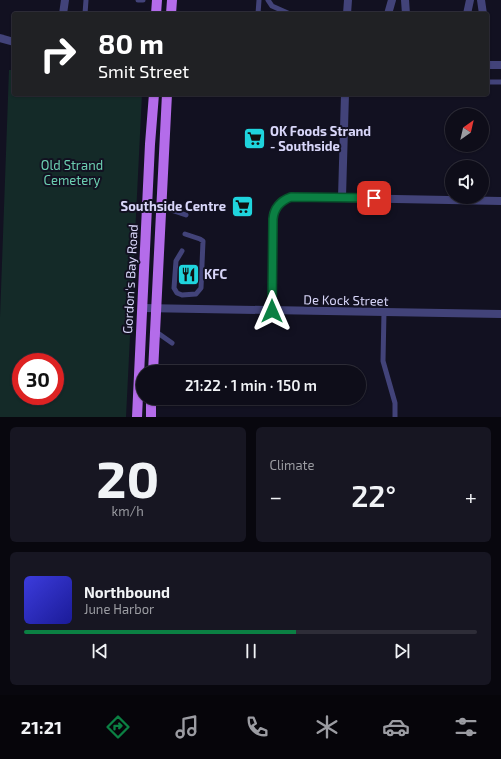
<!DOCTYPE html>
<html lang="en">
<head>
<meta charset="utf-8">
<style>
	body { margin:0; font-family:"Exo 2",sans-serif; background:#171622; color:#f1f3f6; height:100vh; display:flex; flex-direction:column; font-size:15px; white-space:nowrap }
	* { box-sizing:border-box; margin:0 }
	p { font-size:13px; color:#9b9ca2 }
	.icon { flex:none; width:22px; height:22px; fill:none; stroke:currentColor; stroke-width:2; stroke-linecap:round; stroke-linejoin:round }
	.map { position:relative; height:417px; overflow:hidden }
	.sheet { display:flex; flex-direction:column; gap:10px; padding:10px; background:#08070e; flex:1 }
	.sheet>* { flex:none }
	.hud { position:absolute; left:12px; top:12px; width:477px; height:84px; border-radius:4px; box-shadow:0 1px 3px #0004,0 0 0 1px #2e2d38; background:#202124; color:#fff; overflow:hidden }
	.needle { width:26px; rotate:34deg }
	.buttons { position:absolute; left:445px; top:108px; display:grid; gap:8px }
	.buttons a { display:grid; place-items:center; width:44px; height:44px; border-radius:50%; background:#0e0d19; box-shadow:0 1px 3px #0004,0 0 0 1px #2e2d38; font-size:20px }
	.speed { position:absolute; left:12px; top:353px; display:flex; gap:8px; font-size:20px; font-weight:700; text-align:center }
	.speed>* { display:grid; place-content:center; width:52px; height:52px; border-radius:50%; background:#0e0d19; box-shadow:0 1px 3px #0004,0 0 0 1px #2e2d38; line-height:1 }
	.speed .limit { border:6px solid #d22; background:#fff; color:#111 }
	.pin { position:absolute; display:grid; place-items:center; width:34px; height:34px; color:#fff; margin:-17px; border-radius:8px; box-shadow:0 2px 6px #0006 }
	.me { position:absolute; width:44px; margin:-22px; rotate:0deg; stroke-linejoin:round; filter:drop-shadow(0 0 3px #0008) }
	.turn { display:flex; align-items:center; gap:14px; height:84px; padding:0 20px; font-size:18px }
	.turn .icon { width:52px; height:52px; stroke-width:2.5 }
	.turn b { display:block; font-size:28px; line-height:34px }
	.big { font-size:30px; font-weight:600; line-height:1.1 }
	.sheet .widget { flex:1; display:flex; flex-direction:column; justify-content:center; gap:6px; min-width:0; padding:0 14px; border-radius:6px; background:#171622 }
	.sheet .dial { align-items:center; gap:0 }
	.dial b { font-size:52px; line-height:1 }
	.song { display:flex; align-items:center; gap:12px }
	.cover { width:48px; height:48px; border-radius:6px; background:linear-gradient(135deg,hsl(240 70% 55%),hsl(240 70% 35%)) }
	.played { height:4px; border-radius:2px; background:linear-gradient(90deg,#0b8043 60%,#2e2d38 60%) }
	.keys { display:flex; justify-content:space-around; direction:ltr }
	.heat { display:flex; justify-content:space-between; align-items:center; font-size:22px; direction:ltr }
	.sheet .tiles { flex:1; display:grid; gap:10px; grid-template-columns:1fr 1fr }
	.widget:last-child { grid-column:span 2 }
	.trip { position:absolute; left:136px; top:365px; width:230px; height:40px; border-radius:20px; background:#0e0d19; box-shadow:0 1px 3px #0004,0 0 0 1px #2e2d38; font-weight:600; line-height:40px; text-align:center }
	.tabs { display:flex; height:64px; justify-content:space-around; align-items:center; background:#06050a; color:#9b9ca2 }
	.tabs .icon { width:28px; height:28px }
	.tabs .active { color:#0b8043 }
	.tabs b { font-size:18px; color:#f1f3f6 }
	.map>svg:first-child { display:block }
	.green { fill:#142a28; fill-rule:evenodd }
	.lines { fill:none; stroke-linecap:round; stroke-linejoin:round }
	.service { stroke:#424379; stroke-width:5 }
	.minor { stroke:#424379; stroke-width:8 }
	.tertiary { stroke:#424379; stroke-width:8 }
	.primary { stroke:#b46cea; stroke-width:10 }
	.route-casing { stroke:#07532c; stroke-width:10 }
	.route { stroke:#0b8043; stroke-width:7 }
	.labels { text-anchor:middle; stroke-width:4; stroke-linejoin:round; paint-order:stroke }
	.poi-label { font-size:13px; font-weight:bold; fill:#d8d6f9; stroke:#121121; text-anchor:start }
	.park-label { font-size:13px; fill:#6ccfb1; stroke:#121121 }
	.street-label { font-size:13px; fill:#d8d6f9; stroke:#121121 }
</style>
</head>
<body>
<div class="map">
<svg width="501" height="417" viewBox="0 0 501 417">
	<rect width="100%" height="100%" fill="#121121"/>
	<path class="green" d="M9,70H14V94H142L126,417H0V318ZM21,362H55V396H21Z"/>
	<g class="lines">
		<g class="service">
			<polyline points="138,0 143,0"/>
			<polyline points="268,0 272,6 290,14"/>
			<polyline points="85,14 86,0"/>
			<polyline points="258,14 259,0"/>
			<polyline points="487,82 501,82"/>
			<polyline points="162,202 174,211 186,215"/>
			<polyline points="182,251 176,261 174,288 177,293 182,295 196,294 201,288 203,241 200,239 185,234"/>
			<polyline points="384,312 383,361 395,403 395,417"/>
			<polyline points="155,331 172,343"/>
		</g>
		<g class="minor">
			<polyline points="405,0 406,14"/>
			<polyline points="481,0 483,14"/>
			<polyline points="63,14 65,0"/>
			<polyline points="347,14 348,0"/>
			<polyline points="388,14 392,0"/>
			<polyline points="467,14 470,0"/>
			<polyline points="0,38 14,42"/>
			<polyline points="342,197 345,94"/>
			<polyline points="142,308 501,314"/>
			<path d="M272,311L273,214C277,205 281,200 291,197L501,201"/>
		</g>
		<polyline class="tertiary" points="487,65 501,65"/>
		<g class="primary">
			<polyline points="156,14 157,0"/>
			<polyline points="171,14 172,0"/>
			<polyline points="153,372 167,94"/>
			<polyline points="137,417 150,144 154,94"/>
			<polyline points="151,417 151,398"/>
		</g>
	</g>
	<g class="lines">
		<defs>
			<path id="route" d="M272,311L273,219C274,208 280,201 291,197L374,198"/>
		</defs>
		<use href="#route" class="route-casing"/>
		<use href="#route" class="route"/>
	</g>
	<defs>
		<symbol id="supermarket-square" viewBox="-11 -11 22 22"><rect x="-9" y="-9" width="18" height="18" rx="4" fill="#1fd4dd" stroke="#121121"/><path d="M-6-5.5h2.5l.6 2H6L4.5 2H-2.5L-4.4-4H-6ZM-1.5 3.2a1.3 1.3 0 1 0 .1 0ZM3 3.2a1.3 1.3 0 1 0 .1 0Z" fill="#111"/></symbol>
		<symbol id="restaurant-square" viewBox="-11 -11 22 22"><rect x="-9" y="-9" width="18" height="18" rx="4" fill="#1fd4dd" stroke="#121121"/><path d="M-5-6h1v4h1v-4h1v4h1v-4h1v5L-1.5 .5V6h-2V.5L-5-1ZM5-6V6H3V1.5H1.5Q1.5-4 5-6Z" fill="#111"/></symbol>
	</defs>
	<g fill-rule="evenodd">
		<use href="#supermarket-square" x="242" y="126" width="25" height="25"/>
		<use href="#supermarket-square" x="230" y="194" width="25" height="25"/>
		<use href="#restaurant-square" x="176" y="262" width="25" height="25"/>
	</g>
	<g class="labels">
		<g class="poi-label">
			<text x="270" y="136">OK Foods Strand<tspan x="270" dy="15">- Southside</tspan></text>
			<text x="226" y="211" text-anchor="end">Southside Centre</text>
			<text x="204" y="279">KFC</text>
		</g>
		<g class="park-label">
			<text x="72" y="170">Old Strand<tspan x="72" dy="15">Cemetery</tspan></text>
		</g>
		<g class="street-label">
			<text transform="translate(130 279) rotate(-87)" y="5">Gordon's Bay Road</text>
			<text transform="translate(346 300) rotate(1)" y="5">De Kock Street</text>
		</g>
	</g>
</svg>
<div class="buttons">
<a><svg class="needle" viewBox="-14 -14 28 28"><path d="M0-13l5 13h-10z" fill="#e53935"/><path d="M0 13l5-13h-10z" fill="#9b9ca2"/></svg></a>
<a><svg class="icon" aria-label="sound" viewBox="0 0 24 24"><path d="M4 9h4l5-4v14l-5-4H4zM17 9q2 3 0 6"/></svg></a>
</div>
<div class="speed"><div class="limit">30</div></div>
<div class="pin" style="left:374px;top:198px;background:#d93025"><svg class="icon" aria-label="arrive" viewBox="0 0 24 24"><path d="M6 21V4h12l-3 4 3 4H6"/></svg></div>
<svg class="me" style="left:272px;top:311px" viewBox="-20 -20 40 40"><path d="M0-17L14 15 0 8-14 15z" fill="#0b8043" stroke="#fff" stroke-width="4"/></svg>
<div class="trip">21:22 · 1 min · 150 m</div>
<div class="hud">
<div class="turn"><svg class="icon" aria-label="right" viewBox="0 0 24 24"><path d="M7 20v-9h11M14 6l5 5-5 5"/></svg><div><b>80 m</b>Smit Street</div></div>
</div>
</div>
<section class="sheet">
<div class="tiles">
<div class="widget dial"><b>20</b><p>km/h</p></div>
<div class="widget"><p>Climate</p>
<div class="heat"><a>−</a><b class="big">22°</b><a>+</a></div>
</div>
<div class="widget">
<div class="song"><i class="cover"></i><div><b>Northbound</b><p>June Harbor</p></div></div>
<div class="played"></div>
<div class="keys"><svg class="icon" aria-label="previous" viewBox="0 0 24 24"><path d="M18 5L8 12l10 7zM5 5v14"/></svg><svg class="icon" aria-label="pause" viewBox="0 0 24 24"><path d="M8 5v14M16 5v14"/></svg><svg class="icon" aria-label="next" viewBox="0 0 24 24"><path d="M6 5l10 7-10 7zM19 5v14"/></svg></div>
</div>
</div>
</section>
<nav class="tabs">
<b>21:21</b>
<svg class="icon active" aria-label="directions" viewBox="0 0 24 24"><path d="M12 3l9 9-9 9-9-9zM9 14v-3h6M13 9l2 2-2 2"/></svg>
<svg class="icon" aria-label="music" viewBox="0 0 24 24"><path d="M9 18V5l10-2v13"/><circle cx="6" cy="18" r="3"/><circle cx="16" cy="16" r="3"/></svg>
<svg class="icon" aria-label="phone" viewBox="0 0 24 24"><path d="M5 4h4l2 5-3 2q2 4 5 5l2-3 5 2v4C11 20 4 13 5 4z"/></svg>
<svg class="icon" aria-label="climate" viewBox="0 0 24 24"><path d="M12 3v18M4 7l16 10M4 17L20 7"/></svg>
<svg class="icon" aria-label="car" viewBox="0 0 24 24"><path d="M5 17H2v-5l4-1 3-4h7l3 4 3 1v5h-3M9 17h6M6 11h13"/><circle cx="7" cy="17" r="2"/><circle cx="17" cy="17" r="2"/></svg>
<svg class="icon" aria-label="filters" viewBox="0 0 24 24"><path d="M4 7h16M4 17h16"/><circle cx="9" cy="7" r="2"/><circle cx="15" cy="17" r="2"/></svg>
</nav>
</body>
</html>
